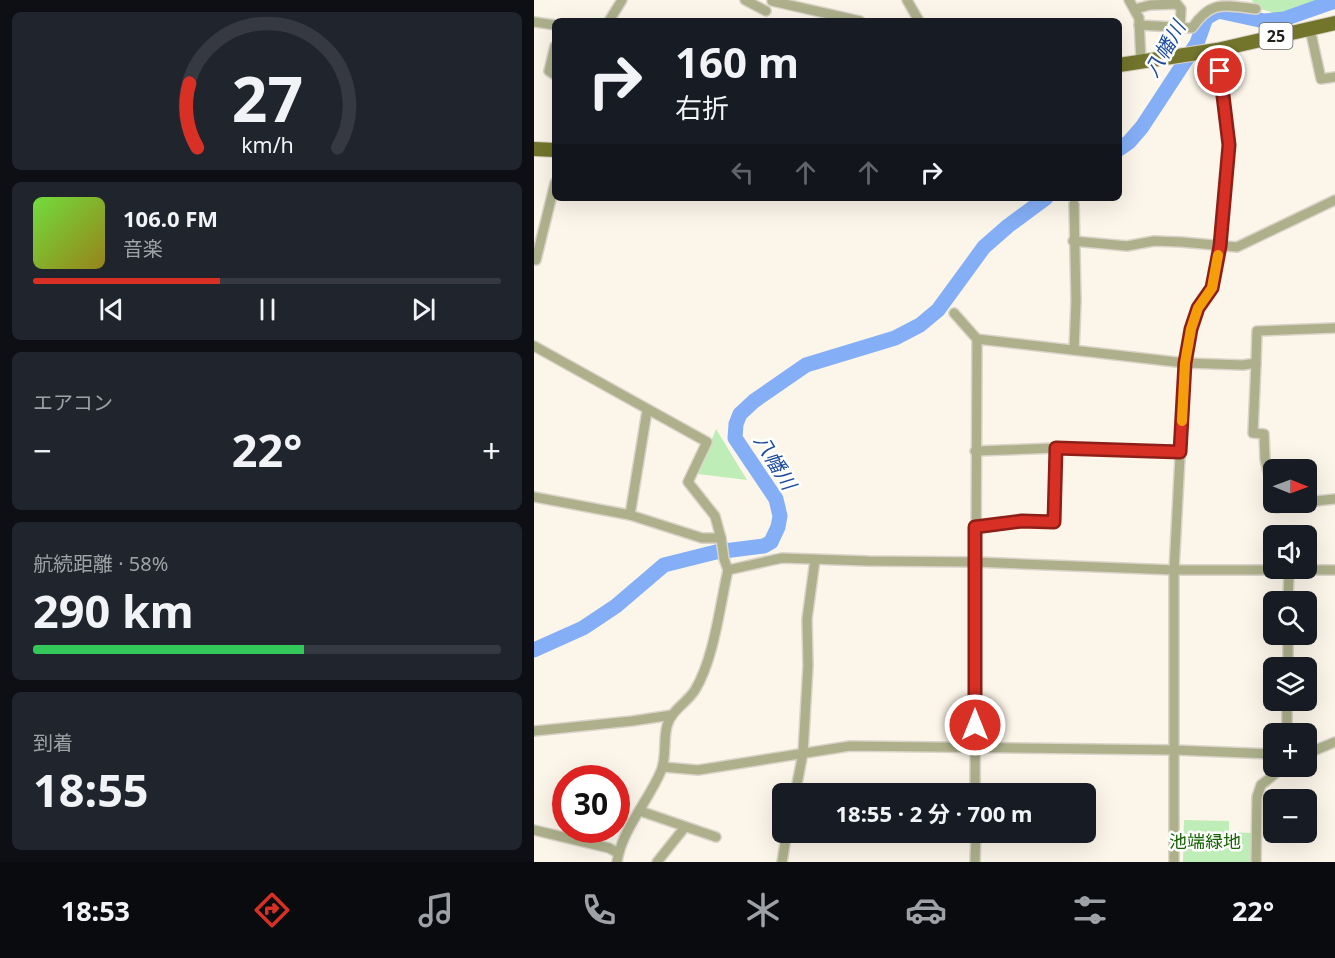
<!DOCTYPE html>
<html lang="ja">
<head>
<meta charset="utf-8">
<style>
	body { margin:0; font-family:"Noto Sans","Noto Sans JP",sans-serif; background:#20242c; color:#f1f3f6; height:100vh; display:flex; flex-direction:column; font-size:22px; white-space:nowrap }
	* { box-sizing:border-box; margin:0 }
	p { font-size:20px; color:#9ea1a6 }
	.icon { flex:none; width:33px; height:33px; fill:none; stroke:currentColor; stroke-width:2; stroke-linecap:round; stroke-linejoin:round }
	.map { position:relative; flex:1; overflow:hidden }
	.side { display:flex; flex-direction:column; gap:12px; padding:12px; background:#0d0f14; width:534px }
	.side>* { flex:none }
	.top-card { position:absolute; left:18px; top:18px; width:570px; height:183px; border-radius:9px; box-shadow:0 6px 24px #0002; background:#171b24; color:#f1f3f6; overflow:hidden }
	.needle { width:39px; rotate:91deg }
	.tools { position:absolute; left:729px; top:459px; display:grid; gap:12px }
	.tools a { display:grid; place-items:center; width:54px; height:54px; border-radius:9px; background:#171b24; box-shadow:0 6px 24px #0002; font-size:30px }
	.speed { position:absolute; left:18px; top:765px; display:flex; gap:12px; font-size:30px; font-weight:700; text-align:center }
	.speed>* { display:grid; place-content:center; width:78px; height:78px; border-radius:50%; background:#171b24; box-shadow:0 6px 24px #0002; line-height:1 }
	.speed .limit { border:9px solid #d22; background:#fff; color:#111 }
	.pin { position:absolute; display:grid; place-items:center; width:51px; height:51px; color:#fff; margin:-26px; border:3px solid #fff; border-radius:50%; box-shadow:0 2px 6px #0007 }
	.me { position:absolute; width:66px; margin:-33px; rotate:0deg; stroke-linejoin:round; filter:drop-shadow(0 0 4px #0008) }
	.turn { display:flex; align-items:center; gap:21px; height:126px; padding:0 24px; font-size:27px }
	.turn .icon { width:78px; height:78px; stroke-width:2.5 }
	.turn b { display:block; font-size:42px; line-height:51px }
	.lanes { display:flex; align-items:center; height:57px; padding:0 24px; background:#0003; justify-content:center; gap:30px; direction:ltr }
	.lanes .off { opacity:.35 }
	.big { font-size:45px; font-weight:700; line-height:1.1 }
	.side .tile { flex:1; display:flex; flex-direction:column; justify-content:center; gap:9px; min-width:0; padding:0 21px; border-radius:9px; background:#20242c }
	.side .dial { align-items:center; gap:0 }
	.dial svg { height:156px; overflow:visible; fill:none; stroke:#363941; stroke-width:7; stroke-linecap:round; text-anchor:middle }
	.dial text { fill:#f1f3f6; stroke:none }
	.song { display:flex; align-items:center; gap:18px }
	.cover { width:72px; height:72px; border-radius:9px; background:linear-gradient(135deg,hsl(100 70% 55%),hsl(50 70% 35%)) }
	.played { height:6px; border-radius:3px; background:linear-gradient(90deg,#d93025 40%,#363941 40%) }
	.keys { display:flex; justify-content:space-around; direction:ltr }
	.heat { display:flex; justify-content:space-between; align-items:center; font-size:33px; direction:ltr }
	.charge { height:9px; border-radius:4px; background:linear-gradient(90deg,#34c759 58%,#363941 0) }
	.trip { position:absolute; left:238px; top:783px; width:324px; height:60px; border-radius:9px; background:#171b24; box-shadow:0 6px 24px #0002; font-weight:700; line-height:60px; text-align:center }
	.dock { display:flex; height:96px; justify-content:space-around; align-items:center; background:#090b0e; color:#9ea1a6 }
	.dock .icon { width:42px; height:42px }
	.dock .on { color:#d93025 }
	.dock b { font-size:27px; color:#f1f3f6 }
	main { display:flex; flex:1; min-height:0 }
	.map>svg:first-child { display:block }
	.green { fill:#bfedb7 }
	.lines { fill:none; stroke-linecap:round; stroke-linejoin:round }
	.river { stroke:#84aef6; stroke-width:15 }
	.minor-casing { stroke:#d9d3c8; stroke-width:12 }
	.primary-casing { stroke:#d9d3c8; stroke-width:16 }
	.minor { stroke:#adb08b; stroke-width:9 }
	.primary { stroke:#72752b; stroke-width:14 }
	.route-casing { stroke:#8d1f18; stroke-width:15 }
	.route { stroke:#d93025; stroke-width:10 }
	.slow { stroke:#f59e0b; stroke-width:10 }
	.labels { text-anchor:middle; stroke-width:5; stroke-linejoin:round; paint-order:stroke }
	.shield { fill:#fff; stroke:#64625f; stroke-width:1.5 }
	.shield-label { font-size:16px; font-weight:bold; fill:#211f1a }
	.park-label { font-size:18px; fill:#146300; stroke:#fff }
	.water-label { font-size:20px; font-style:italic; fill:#1c4b9e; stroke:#fff }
</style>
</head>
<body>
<main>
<section class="side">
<div class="tile dial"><svg viewBox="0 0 100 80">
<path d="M14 69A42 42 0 1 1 86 69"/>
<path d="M14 69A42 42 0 0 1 10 36" stroke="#d93025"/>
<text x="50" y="56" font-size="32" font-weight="700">27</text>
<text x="50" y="72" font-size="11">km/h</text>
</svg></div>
<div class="tile">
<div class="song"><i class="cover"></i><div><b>106.0 FM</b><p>音楽</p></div></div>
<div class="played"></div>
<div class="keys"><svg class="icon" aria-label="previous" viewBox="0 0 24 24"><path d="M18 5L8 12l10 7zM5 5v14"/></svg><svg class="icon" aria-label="pause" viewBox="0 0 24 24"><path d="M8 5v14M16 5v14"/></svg><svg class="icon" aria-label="next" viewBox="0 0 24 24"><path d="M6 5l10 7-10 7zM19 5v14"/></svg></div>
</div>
<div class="tile"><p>エアコン</p>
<div class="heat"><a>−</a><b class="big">22°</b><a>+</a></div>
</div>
<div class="tile"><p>航続距離 · 58%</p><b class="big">290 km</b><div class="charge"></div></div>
<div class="tile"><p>到着</p><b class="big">18:55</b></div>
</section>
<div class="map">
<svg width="801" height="862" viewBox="0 0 801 862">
	<rect width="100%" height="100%" fill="#fcf5e9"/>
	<g class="green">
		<polygon points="718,0 794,0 761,20 721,7"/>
		<polygon points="182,429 213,480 164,474"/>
		<polygon points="650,820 695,821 695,832 718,833 718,862 649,862"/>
	</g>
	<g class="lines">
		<g class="river">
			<polyline points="585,149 595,142 608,127 663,43 672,18 684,11 730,21 750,19 801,1"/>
			<polyline points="0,650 49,628 82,606 130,565 182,552 230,546 237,542 244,527 246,516 242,499 201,438 202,424 206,414 220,401 272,365 361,338 386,325 404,310 450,247 474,226 512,198"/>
		</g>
		<defs>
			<g id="minor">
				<polyline points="211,0 232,11"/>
				<polyline points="373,0 385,21"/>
				<polyline points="595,0 605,18 607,62"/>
				<polyline points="238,1 326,21"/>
				<polyline points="601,9 616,5 643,4 647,9 646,28"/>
				<polyline points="75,21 88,0"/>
				<polyline points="0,22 21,25"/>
				<path d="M605,25L658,28C677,0 689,5 722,9"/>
				<polyline points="776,29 787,79 801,77"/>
				<polyline points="21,46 15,71 21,75"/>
				<polyline points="540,204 542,301 540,350"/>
				<polyline points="539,241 593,246 620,241 647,242 703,247 801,200"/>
				<polyline points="2,260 21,183"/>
				<polyline points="420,313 443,339"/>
				<polyline points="0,346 173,442 154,482 181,516 187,538"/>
				<polyline points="722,363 719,433 730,434 731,459 740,496"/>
				<polyline points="441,451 522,448 646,452"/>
				<path d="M0,497L96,515L168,538H187L190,559L194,570C186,605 180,659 161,690C153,703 137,710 133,726C129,740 133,757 127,771C114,802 88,829 83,862"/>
				<polyline points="741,502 743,508 768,502"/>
				<polyline points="772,502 801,499"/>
				<polyline points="96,515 113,411"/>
				<polyline points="441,527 487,521 520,522 522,448"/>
				<polyline points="194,570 248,558 334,561 441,562 640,570 801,570"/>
				<polyline points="754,602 755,570"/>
				<polyline points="754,668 754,634"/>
				<polyline points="0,731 98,721 138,715"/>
				<polyline points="753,734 753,700"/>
				<polyline points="772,754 801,742"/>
				<polyline points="129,767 164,770 316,746 640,750 740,754"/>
				<polyline points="261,794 269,753 274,666 273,619 281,560"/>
				<polyline points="441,794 443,339 651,363 709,365 722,363 723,331 801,328"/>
				<polyline points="106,811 182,837"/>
				<polyline points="0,830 75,848 84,853"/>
				<polyline points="123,862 151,827"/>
				<polyline points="248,862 253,832"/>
				<polyline points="441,862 442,832"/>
				<polyline points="640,862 640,570 651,363 657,329 664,308 678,288 685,246 695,145 683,50"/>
				<polyline points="722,862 723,797 727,785 751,766"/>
			</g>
			<g id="primary">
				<polyline points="585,65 683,50 801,23"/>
				<polyline points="0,149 21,150"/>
			</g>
		</defs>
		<use href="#minor" class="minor-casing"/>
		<use href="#primary" class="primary-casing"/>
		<use href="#minor" class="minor"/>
		<use href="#primary" class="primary"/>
	</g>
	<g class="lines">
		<defs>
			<polyline id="route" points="441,725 441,527 488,521 520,522 522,448 646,452 651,363 657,329 664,308 678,288 686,246 695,145 686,71"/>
		</defs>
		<use href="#route" class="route-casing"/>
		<use href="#route" class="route"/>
		<polyline class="slow" points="648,421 651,363 657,329 664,308 678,288 684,255"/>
	</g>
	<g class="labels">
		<rect class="shield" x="725.5" y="23" width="33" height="26" rx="4.5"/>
		<g class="shield-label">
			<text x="742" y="42">25</text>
		</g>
		<g class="park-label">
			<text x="671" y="848">池端緑地</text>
		</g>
		<g class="water-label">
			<text transform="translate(631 49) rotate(-60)" y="7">八幡川</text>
			<text transform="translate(241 462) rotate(59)" y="7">八幡川</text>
		</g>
	</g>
</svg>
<div class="tools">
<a><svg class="needle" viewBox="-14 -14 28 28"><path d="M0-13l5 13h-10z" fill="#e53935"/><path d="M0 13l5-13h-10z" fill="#9ea1a6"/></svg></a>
<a><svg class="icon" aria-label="sound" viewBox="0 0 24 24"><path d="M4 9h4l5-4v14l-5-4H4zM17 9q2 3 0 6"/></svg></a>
<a><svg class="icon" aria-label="search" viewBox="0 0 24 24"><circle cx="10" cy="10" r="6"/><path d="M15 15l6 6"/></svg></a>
<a><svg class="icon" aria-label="layers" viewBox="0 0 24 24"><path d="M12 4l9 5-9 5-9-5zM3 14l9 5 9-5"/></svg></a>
<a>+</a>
<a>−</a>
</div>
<div class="speed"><div class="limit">30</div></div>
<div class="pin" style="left:686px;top:71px;background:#d93025"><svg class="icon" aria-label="arrive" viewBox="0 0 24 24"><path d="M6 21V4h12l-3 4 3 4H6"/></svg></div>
<svg class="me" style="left:441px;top:725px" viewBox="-20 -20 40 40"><circle r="17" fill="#d93025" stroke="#fff" stroke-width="3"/><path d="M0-11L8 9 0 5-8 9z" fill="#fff"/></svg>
<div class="trip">18:55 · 2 分 · 700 m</div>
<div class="top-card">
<div class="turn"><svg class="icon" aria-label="right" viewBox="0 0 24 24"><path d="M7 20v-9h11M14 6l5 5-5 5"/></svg><div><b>160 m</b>右折</div></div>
<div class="lanes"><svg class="icon off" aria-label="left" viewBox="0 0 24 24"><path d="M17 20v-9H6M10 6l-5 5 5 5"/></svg><svg class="icon off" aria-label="ahead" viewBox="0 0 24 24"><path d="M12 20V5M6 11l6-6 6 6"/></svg><svg class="icon off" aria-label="ahead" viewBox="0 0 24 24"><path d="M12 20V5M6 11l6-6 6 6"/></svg><svg class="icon" aria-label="right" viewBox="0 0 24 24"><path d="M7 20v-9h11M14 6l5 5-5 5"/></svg></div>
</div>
</div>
</main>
<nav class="dock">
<b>18:53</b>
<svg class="icon on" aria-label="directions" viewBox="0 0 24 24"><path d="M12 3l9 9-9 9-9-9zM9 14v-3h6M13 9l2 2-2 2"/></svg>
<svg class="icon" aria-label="music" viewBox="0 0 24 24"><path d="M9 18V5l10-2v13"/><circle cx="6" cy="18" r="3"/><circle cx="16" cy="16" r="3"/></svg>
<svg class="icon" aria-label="phone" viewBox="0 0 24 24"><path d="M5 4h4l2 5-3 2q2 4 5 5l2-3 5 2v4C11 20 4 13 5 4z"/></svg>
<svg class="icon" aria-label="climate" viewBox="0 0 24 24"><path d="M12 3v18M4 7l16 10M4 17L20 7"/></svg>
<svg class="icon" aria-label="car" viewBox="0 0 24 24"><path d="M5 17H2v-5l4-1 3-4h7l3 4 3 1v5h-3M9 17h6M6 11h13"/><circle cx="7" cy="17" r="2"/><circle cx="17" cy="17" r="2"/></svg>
<svg class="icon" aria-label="filters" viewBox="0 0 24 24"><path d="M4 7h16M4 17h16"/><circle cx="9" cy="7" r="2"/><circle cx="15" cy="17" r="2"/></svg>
<b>22°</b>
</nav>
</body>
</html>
